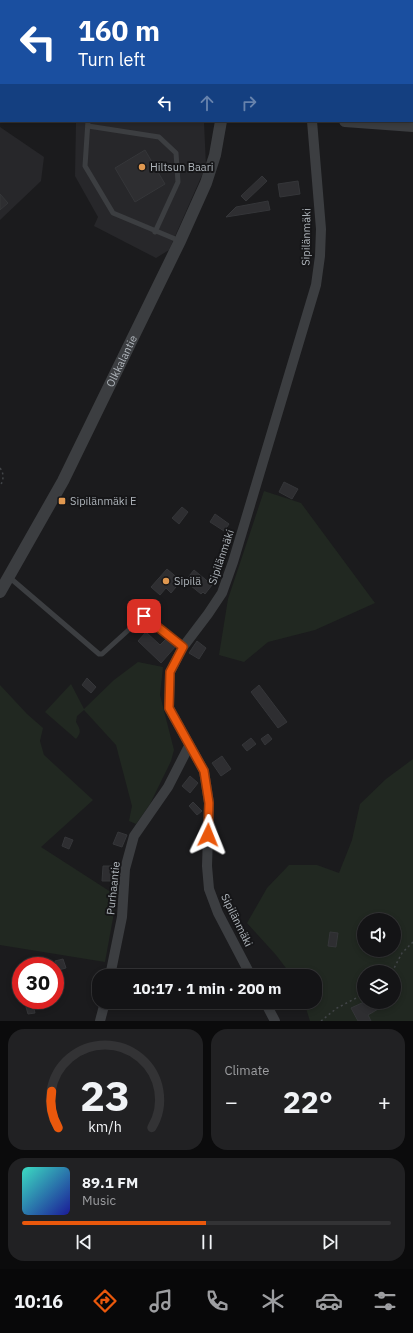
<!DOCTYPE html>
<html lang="en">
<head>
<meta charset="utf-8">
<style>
	body { margin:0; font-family:"IBM Plex Sans",sans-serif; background:#212123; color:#f1f3f6; height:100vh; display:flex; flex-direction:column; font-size:15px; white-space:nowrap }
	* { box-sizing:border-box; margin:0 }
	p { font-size:13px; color:#9d9ea1 }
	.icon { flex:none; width:22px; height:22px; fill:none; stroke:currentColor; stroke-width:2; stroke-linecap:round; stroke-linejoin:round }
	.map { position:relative; height:1021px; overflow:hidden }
	.panel { display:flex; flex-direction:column; gap:8px; padding:8px; background:#0b0b0c; flex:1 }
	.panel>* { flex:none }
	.guide { position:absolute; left:0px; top:0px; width:413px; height:122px; box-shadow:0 2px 6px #0003,0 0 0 1px #333335; background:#1a4fa0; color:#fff; overflow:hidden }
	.controls { position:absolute; left:357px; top:913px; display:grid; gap:8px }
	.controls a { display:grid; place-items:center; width:44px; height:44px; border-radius:50%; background:#141416; box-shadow:0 2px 6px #0003,0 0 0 1px #333335; font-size:20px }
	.speed { position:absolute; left:12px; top:957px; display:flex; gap:8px; font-size:20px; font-weight:700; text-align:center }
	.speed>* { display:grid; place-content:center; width:52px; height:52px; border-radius:50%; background:#141416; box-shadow:0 2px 6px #0003,0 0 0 1px #333335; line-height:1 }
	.speed .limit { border:6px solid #d22; background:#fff; color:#111 }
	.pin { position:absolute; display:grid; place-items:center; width:34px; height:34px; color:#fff; margin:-17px; border-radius:8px; box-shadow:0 2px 6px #0006 }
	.me { position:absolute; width:44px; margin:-22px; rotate:2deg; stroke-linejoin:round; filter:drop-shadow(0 0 3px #0008) }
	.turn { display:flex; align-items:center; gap:14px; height:84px; padding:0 12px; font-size:18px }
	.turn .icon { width:52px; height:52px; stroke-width:2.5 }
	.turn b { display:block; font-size:28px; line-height:34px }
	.lanes { display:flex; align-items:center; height:38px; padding:0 12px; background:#0003; justify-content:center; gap:20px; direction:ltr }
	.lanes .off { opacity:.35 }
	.big { font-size:30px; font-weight:700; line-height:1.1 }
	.panel .tile { flex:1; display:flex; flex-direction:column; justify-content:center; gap:6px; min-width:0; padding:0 14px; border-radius:16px; background:#212123 }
	.panel .dial { align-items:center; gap:0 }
	.dial svg { height:104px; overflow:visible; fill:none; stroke:#333335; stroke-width:7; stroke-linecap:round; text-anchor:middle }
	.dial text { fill:#f1f3f6; stroke:none }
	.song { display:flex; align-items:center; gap:12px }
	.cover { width:48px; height:48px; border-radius:6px; background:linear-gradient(135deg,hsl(170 70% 55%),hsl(240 70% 35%)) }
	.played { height:4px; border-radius:2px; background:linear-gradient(90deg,#ea580c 50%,#333335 50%) }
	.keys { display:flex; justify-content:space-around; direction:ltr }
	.heat { display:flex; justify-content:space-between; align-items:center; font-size:22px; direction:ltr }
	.panel .tiles { flex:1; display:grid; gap:8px; grid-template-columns:1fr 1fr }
	.tile:last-child { grid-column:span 2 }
	.trip { position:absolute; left:92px; top:969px; width:230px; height:40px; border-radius:16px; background:#141416; box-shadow:0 2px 6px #0003,0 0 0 1px #333335; font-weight:700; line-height:40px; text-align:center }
	.dock { display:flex; height:64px; justify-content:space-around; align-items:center; background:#080809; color:#9d9ea1 }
	.dock .icon { width:28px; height:28px }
	.dock .active { color:#ea580c }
	.dock b { font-size:18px; color:#f1f3f6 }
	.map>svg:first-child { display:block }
	.built { fill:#27272a }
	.green { fill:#212821; fill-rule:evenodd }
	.building { fill:#2e2e31; stroke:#353639 }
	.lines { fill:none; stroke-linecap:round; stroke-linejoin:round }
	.path { stroke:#424548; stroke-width:1.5; stroke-dasharray:2 3; stroke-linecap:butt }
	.service { stroke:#3c3e41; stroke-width:5 }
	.minor { stroke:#3c3e41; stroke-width:10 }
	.tertiary { stroke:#3c3e41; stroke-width:12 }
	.route-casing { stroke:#983908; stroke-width:10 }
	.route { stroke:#ea580c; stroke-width:7 }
	.poi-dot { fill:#e09850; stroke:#161618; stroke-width:1.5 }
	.labels { text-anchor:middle; stroke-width:4; stroke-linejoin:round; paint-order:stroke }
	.poi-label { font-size:11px; fill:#afb5bb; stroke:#161618; text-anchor:start }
	.street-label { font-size:11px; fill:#afb5bb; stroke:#161618 }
</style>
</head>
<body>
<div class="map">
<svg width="413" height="1021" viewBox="0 0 413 1021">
	<rect width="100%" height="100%" fill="#1b1b1d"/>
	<g class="built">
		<polygon points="76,121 204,122 206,166 169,250 156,258 94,226 98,217 75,176"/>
		<polygon points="0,127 44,157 41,181 0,220"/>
	</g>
	<g class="green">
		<polygon points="264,491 301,503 375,603 315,630 268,642 244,662 219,655 228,599"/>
		<path d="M138,662L163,667L160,695L174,750L171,761L150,804L136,824L129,821L132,806L116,745L84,710L77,716L76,722C80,729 82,732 76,739L45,712L71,684L84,709L114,680Z"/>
		<polygon points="0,685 27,714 43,728 40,741 44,755 93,800 41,847 117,896 105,962 0,945"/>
		<path d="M413,759V1021H310L304,1002H315V976H292L276,955L247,923L267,888L289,865H317L339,873L352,840L360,804L386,779ZM364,920H394V950H364ZM364,972H394V1002H364Z"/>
	</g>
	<g class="building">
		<polygon points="145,150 165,184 135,202 115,168"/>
		<polygon points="262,176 267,181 246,201 241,196"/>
		<polygon points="298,181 300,194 280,197 278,184"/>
		<polygon points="0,194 8,203 0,210"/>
		<polygon points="268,201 270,210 226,217 236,207"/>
		<polygon points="284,482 298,489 292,499 279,492"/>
		<polygon points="182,507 188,512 179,524 172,518"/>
		<polygon points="215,514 229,524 224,531 210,522"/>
		<polygon points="167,569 181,581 171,593 166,588 160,595 151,587"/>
		<polygon points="194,570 212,585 205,594 203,592 201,594 185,581"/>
		<polygon points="146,632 160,645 166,639 176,646 161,663 138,641"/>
		<polygon points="197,641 206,648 199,659 189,653"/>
		<polygon points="87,678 96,687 91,693 82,685"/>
		<polygon points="259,685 287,722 278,728 251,692"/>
		<polygon points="268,734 272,739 265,745 261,739"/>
		<polygon points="251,738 256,744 247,751 242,745"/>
		<polygon points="222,756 231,769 221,776 212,763"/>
		<polygon points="190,776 198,783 190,793 182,786"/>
		<polygon points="193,802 202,811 197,815 189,806"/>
		<polygon points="118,832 127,835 122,847 113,844"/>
		<polygon points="65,837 73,840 69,849 62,846"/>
		<polygon points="103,866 116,866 115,881 102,881"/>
		<polygon points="330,932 338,933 336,947 328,946"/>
		<polygon points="63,959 66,968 55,971 55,961"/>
		<polygon points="24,1000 32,1000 35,1013 28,1014"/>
		<polygon points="364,1002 390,1002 368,1015 371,1021 358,1021 351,1008"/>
	</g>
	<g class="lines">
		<g class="path">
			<polyline points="412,114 413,114"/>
			<path d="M0,468C5,475 3,480 0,487"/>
			<polyline points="392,972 402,953 413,942"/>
			<polyline points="321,1021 337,1008 364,994"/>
		</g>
		<g class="service">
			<polyline points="88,121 85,166 113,213 180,241"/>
			<polyline points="88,126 159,137 176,153 178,182 155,232"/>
			<polyline points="9,577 99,654 102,654 144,616 183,647"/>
		</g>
		<g class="minor">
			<polyline points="65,1 66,0"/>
			<polyline points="110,976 122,917 125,869 134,836 168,787 189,746"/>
			<polyline points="251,976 218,913 209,889 207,866 209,803 204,771 169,708 170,672 183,647 208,614 222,593 233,562 316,285 320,256 321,229 312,121"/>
			<polyline points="265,1002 275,1021"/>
			<polyline points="100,1021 105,1002"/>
		</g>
		<g class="tertiary">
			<polyline points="103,0 105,1"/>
			<polyline points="0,87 1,87"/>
			<polyline points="345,121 413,126"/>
			<path id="s1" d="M0,592L63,481L180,241L206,183L215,155L221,121"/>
		</g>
	</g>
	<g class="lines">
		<defs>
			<polyline id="route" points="144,616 183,647 170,672 169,708 204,771 209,803 208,835"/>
		</defs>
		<use href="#route" class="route-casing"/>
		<use href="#route" class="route"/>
	</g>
	<g class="poi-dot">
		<circle cx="142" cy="167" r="4"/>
		<rect x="58" y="497" width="8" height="8" rx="2"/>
		<circle cx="166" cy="581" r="4"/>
	</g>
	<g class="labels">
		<g class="poi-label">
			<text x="150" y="171">Hiltsun Baari</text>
			<text x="70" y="505">Sipilänmäki E</text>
			<text x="174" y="585">Sipilä</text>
		</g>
		<g class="street-label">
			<text transform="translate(306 237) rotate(-89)" y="4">Sipilänmäki</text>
			<text dy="4" stroke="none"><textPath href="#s1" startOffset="261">Olkkalantie</textPath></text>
			<text transform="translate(221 557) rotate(-71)" y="4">Sipilänmäki</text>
			<text transform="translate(113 888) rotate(-84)" y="4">Purhaantie</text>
			<text transform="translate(237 920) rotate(64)" y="4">Sipilänmäki</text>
		</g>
	</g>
</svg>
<div class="controls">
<a><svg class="icon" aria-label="sound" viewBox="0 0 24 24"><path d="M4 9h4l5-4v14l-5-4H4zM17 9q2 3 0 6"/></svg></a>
<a><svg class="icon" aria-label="layers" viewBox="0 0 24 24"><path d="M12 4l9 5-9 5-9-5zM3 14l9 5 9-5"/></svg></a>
</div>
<div class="speed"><div class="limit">30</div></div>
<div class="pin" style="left:144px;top:616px;background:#d93025"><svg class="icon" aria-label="arrive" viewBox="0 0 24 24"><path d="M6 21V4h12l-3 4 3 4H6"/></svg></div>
<svg class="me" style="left:208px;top:835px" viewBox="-20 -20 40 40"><path d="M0-17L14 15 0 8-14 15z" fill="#ea580c" stroke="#fff" stroke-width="4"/></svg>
<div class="trip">10:17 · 1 min · 200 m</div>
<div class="guide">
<div class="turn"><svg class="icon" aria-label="left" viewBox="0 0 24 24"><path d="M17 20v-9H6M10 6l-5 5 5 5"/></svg><div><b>160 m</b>Turn left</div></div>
<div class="lanes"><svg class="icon" aria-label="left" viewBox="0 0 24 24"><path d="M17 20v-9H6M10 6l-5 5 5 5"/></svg><svg class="icon off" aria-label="ahead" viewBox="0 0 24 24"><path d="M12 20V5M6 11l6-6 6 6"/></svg><svg class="icon off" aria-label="right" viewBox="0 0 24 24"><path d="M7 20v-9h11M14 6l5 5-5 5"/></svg></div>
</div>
</div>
<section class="panel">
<div class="tiles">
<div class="tile dial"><svg viewBox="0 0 100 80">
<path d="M14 69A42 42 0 1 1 86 69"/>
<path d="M14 69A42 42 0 0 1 9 41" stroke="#ea580c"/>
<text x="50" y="56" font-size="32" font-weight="700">23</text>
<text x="50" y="72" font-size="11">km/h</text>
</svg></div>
<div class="tile"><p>Climate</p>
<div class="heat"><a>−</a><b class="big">22°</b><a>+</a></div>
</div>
<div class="tile">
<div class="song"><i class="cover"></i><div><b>89.1 FM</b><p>Music</p></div></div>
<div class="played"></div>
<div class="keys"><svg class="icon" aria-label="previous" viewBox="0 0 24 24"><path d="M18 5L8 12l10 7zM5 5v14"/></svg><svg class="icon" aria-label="pause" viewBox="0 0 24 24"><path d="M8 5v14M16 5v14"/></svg><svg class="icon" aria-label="next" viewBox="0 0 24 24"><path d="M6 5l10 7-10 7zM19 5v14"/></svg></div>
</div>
</div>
</section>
<nav class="dock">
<b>10:16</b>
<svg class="icon active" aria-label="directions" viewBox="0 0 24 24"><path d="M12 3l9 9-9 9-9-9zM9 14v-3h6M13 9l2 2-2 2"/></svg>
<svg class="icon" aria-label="music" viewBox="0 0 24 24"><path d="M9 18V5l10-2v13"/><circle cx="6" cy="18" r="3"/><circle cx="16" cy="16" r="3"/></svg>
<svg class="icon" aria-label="phone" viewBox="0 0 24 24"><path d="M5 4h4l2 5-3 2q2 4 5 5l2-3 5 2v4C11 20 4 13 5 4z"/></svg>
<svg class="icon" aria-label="climate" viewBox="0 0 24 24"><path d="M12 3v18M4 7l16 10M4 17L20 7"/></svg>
<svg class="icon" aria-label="car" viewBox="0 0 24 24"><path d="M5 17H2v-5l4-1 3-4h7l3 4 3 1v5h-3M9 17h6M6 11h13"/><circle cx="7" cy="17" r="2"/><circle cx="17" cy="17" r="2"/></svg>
<svg class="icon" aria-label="filters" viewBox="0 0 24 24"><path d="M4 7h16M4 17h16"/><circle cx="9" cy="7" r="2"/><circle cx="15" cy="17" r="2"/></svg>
</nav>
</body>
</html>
